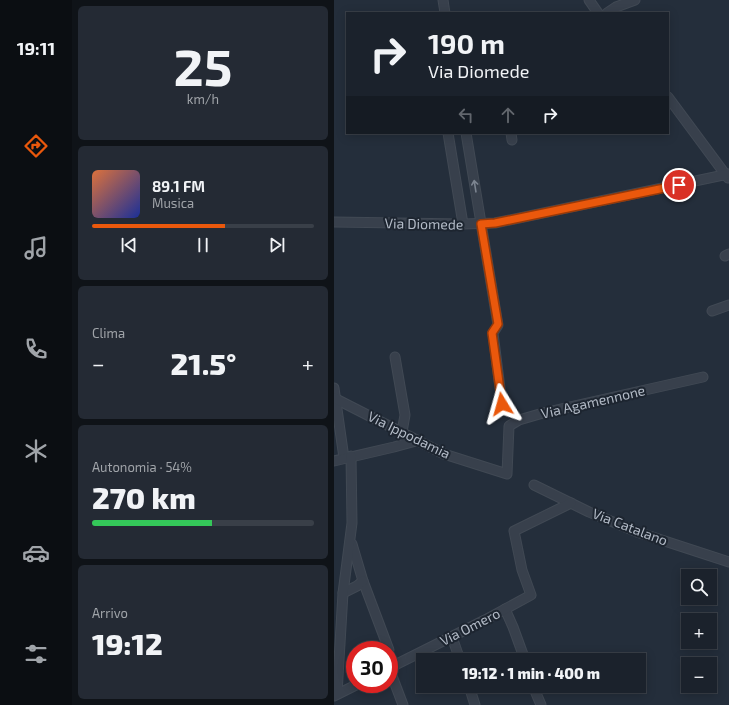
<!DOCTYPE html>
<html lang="it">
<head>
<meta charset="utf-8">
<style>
	body { margin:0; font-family:"Exo 2",sans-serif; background:#242a34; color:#f1f3f6; height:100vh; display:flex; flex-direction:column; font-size:15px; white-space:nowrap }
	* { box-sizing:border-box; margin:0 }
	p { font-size:13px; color:#a0a4a9 }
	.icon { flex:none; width:22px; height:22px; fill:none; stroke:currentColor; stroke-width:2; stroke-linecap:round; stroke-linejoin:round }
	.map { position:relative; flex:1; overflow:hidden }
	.panel { display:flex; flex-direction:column; gap:6px; padding:6px; background:#0f1318; width:262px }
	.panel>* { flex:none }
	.guide { position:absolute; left:12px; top:12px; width:323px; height:122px; border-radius:0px; box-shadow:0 2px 10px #0003,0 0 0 1px #393f48; background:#1b222c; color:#f1f3f6; overflow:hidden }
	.fabs { position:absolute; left:347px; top:569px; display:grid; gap:8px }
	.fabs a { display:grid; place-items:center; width:36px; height:36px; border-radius:0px; background:#1b222c; box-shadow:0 2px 10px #0003,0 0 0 1px #393f48; font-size:20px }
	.speed { position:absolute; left:12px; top:641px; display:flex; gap:8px; font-size:20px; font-weight:700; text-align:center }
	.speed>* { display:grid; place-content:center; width:52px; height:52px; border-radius:50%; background:#1b222c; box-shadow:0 2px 10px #0003,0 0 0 1px #393f48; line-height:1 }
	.speed .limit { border:6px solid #d22; background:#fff; color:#111 }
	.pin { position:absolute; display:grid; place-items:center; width:34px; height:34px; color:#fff; margin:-17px; border:2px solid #fff; border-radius:50%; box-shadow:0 1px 4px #0007 }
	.me { position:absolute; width:44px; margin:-22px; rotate:352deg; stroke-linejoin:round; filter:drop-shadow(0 0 3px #0008) }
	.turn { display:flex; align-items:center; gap:14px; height:84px; padding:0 16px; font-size:18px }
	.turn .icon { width:52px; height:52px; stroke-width:2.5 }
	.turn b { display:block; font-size:28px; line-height:34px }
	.lanes { display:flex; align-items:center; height:38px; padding:0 16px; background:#0003; justify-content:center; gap:20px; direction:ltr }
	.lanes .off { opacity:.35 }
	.big { font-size:30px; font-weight:800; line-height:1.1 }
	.panel .widget { flex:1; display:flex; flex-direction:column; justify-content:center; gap:6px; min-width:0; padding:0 14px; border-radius:6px; background:#242a34 }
	.panel .dial { align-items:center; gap:0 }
	.dial b { font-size:52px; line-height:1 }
	.song { display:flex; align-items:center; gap:12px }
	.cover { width:48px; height:48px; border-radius:6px; background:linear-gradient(135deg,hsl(20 70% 55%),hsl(230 70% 35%)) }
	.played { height:4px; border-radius:2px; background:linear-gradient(90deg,#ea580c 60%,#393f48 60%) }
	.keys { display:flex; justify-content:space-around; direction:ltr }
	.heat { display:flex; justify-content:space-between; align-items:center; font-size:22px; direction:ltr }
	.charge { height:6px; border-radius:3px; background:linear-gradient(90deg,#34c759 54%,#393f48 0) }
	.trip { position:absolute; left:82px; top:653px; width:230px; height:40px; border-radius:0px; background:#1b222c; box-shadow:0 2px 10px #0003,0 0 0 1px #393f48; font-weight:800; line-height:40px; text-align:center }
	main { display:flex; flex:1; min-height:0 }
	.tab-bar { display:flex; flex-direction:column; width:72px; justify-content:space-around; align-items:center; background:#0b0e12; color:#a0a4a9 }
	.tab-bar .icon { width:28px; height:28px }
	.tab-bar .current { color:#ea580c }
	.tab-bar b { font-size:18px; color:#f1f3f6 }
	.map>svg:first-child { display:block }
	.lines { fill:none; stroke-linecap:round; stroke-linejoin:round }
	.minor-casing { stroke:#414954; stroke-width:11 }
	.minor { stroke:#38404c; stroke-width:9 }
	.oneway { stroke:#7c8490 }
	.route-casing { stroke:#983908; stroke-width:10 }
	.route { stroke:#ea580c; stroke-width:7 }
	.labels { text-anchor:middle; stroke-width:4; stroke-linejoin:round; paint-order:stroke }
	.street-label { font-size:14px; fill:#b3bbc7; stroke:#1d2530 }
</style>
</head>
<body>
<main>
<nav class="tab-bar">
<b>19:11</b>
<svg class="icon current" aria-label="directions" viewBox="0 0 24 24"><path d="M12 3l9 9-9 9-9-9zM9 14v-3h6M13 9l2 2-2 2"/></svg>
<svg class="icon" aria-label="music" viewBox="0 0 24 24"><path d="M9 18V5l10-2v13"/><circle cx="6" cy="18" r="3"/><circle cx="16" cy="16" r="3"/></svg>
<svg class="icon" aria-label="phone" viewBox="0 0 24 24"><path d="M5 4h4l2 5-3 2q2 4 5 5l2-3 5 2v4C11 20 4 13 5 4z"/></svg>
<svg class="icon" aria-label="climate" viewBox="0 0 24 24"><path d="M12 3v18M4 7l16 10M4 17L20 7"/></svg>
<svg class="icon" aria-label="car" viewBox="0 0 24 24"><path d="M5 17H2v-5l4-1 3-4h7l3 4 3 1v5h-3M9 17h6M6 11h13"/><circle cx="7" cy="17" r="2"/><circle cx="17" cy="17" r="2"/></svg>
<svg class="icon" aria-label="filters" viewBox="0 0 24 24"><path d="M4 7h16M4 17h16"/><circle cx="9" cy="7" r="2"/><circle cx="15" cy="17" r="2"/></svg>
</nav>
<section class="panel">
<div class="widget dial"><b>25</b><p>km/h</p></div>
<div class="widget">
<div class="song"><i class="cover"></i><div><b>89.1 FM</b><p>Musica</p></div></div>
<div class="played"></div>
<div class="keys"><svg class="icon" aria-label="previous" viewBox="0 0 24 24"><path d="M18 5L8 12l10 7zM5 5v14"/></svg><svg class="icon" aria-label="pause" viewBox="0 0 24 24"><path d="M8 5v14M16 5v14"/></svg><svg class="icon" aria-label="next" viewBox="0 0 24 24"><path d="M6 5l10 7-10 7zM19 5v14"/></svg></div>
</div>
<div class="widget"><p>Clima</p>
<div class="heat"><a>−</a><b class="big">21.5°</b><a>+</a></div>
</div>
<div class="widget"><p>Autonomia · 54%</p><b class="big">270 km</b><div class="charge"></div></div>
<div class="widget"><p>Arrivo</p><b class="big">19:12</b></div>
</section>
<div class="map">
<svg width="395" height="705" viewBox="0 0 395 705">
	<rect width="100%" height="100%" fill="#242e3b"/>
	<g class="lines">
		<defs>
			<g id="minor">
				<polyline points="109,0 111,13"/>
				<polyline points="255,0 264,13"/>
				<polyline points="273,13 282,7 301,0"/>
				<polyline points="334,97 394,178"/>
				<polyline points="114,133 129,224"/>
				<polyline points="132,133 164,325 159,333 168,404"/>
				<polyline points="177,133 178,140"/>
				<polyline points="0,222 129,224 161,223 395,174"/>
				<polyline points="391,256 395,254"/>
				<polyline points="378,311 395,305"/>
				<polyline points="61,357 71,415 68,432"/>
				<polyline points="0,388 10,458"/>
				<polyline points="0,398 110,454 173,474 175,426 185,420 209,413 369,377"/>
				<polyline points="0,461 60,447 82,441"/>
				<polyline points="200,485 255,512 303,532 395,562"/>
				<polyline points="18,544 29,581 55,650"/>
				<polyline points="9,593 23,586 29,581"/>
				<polyline points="171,609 179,627 191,660"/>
				<polyline points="118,637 126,660"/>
				<polyline points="55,668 151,620 197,595 188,570 180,531 237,503"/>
				<polyline points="55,668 69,705"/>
				<polyline points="135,686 141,705"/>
				<polyline points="199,686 207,705"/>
				<polyline points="3,694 9,593 18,523 17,456"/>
				<polyline points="0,696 24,684"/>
			</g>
		</defs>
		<use href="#minor" class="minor-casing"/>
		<use href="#minor" class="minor"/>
	</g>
	<defs><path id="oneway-shaft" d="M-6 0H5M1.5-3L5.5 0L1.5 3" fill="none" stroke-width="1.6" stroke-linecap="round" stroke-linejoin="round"/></defs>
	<use class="oneway" href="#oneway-shaft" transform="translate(141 186) rotate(-99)"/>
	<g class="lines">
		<defs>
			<polyline id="route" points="168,404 158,333 164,324 147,224 161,223 345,185"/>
		</defs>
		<use href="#route" class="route-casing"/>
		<use href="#route" class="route"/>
	</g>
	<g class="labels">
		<g class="street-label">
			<text transform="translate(90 224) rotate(1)" y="5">Via Diomede</text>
			<text transform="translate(259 402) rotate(-13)" y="5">Via Agamennone</text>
			<text transform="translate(75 435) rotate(26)" y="5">Via Ippodamia</text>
			<text transform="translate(296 527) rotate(21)" y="5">Via Catalano</text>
			<text transform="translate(136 627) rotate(-27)" y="5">Via Omero</text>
		</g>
	</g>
</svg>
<div class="fabs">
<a><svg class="icon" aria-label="search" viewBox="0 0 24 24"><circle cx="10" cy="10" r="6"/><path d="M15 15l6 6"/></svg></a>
<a>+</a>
<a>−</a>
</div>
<div class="speed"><div class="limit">30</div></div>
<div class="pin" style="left:345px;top:185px;background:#d93025"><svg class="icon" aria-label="arrive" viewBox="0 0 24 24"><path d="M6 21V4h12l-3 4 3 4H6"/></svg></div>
<svg class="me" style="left:168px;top:404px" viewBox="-20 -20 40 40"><path d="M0-17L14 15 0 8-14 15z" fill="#ea580c" stroke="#fff" stroke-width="4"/></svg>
<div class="trip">19:12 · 1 min · 400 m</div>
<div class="guide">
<div class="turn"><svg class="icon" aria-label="right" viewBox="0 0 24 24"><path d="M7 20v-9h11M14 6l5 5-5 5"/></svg><div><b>190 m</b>Via Diomede</div></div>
<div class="lanes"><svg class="icon off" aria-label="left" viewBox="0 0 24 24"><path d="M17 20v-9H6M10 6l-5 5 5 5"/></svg><svg class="icon off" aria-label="ahead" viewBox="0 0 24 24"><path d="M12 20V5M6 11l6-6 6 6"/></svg><svg class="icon" aria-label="right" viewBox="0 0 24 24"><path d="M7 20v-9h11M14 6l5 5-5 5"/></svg></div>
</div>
</div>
</main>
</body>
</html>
